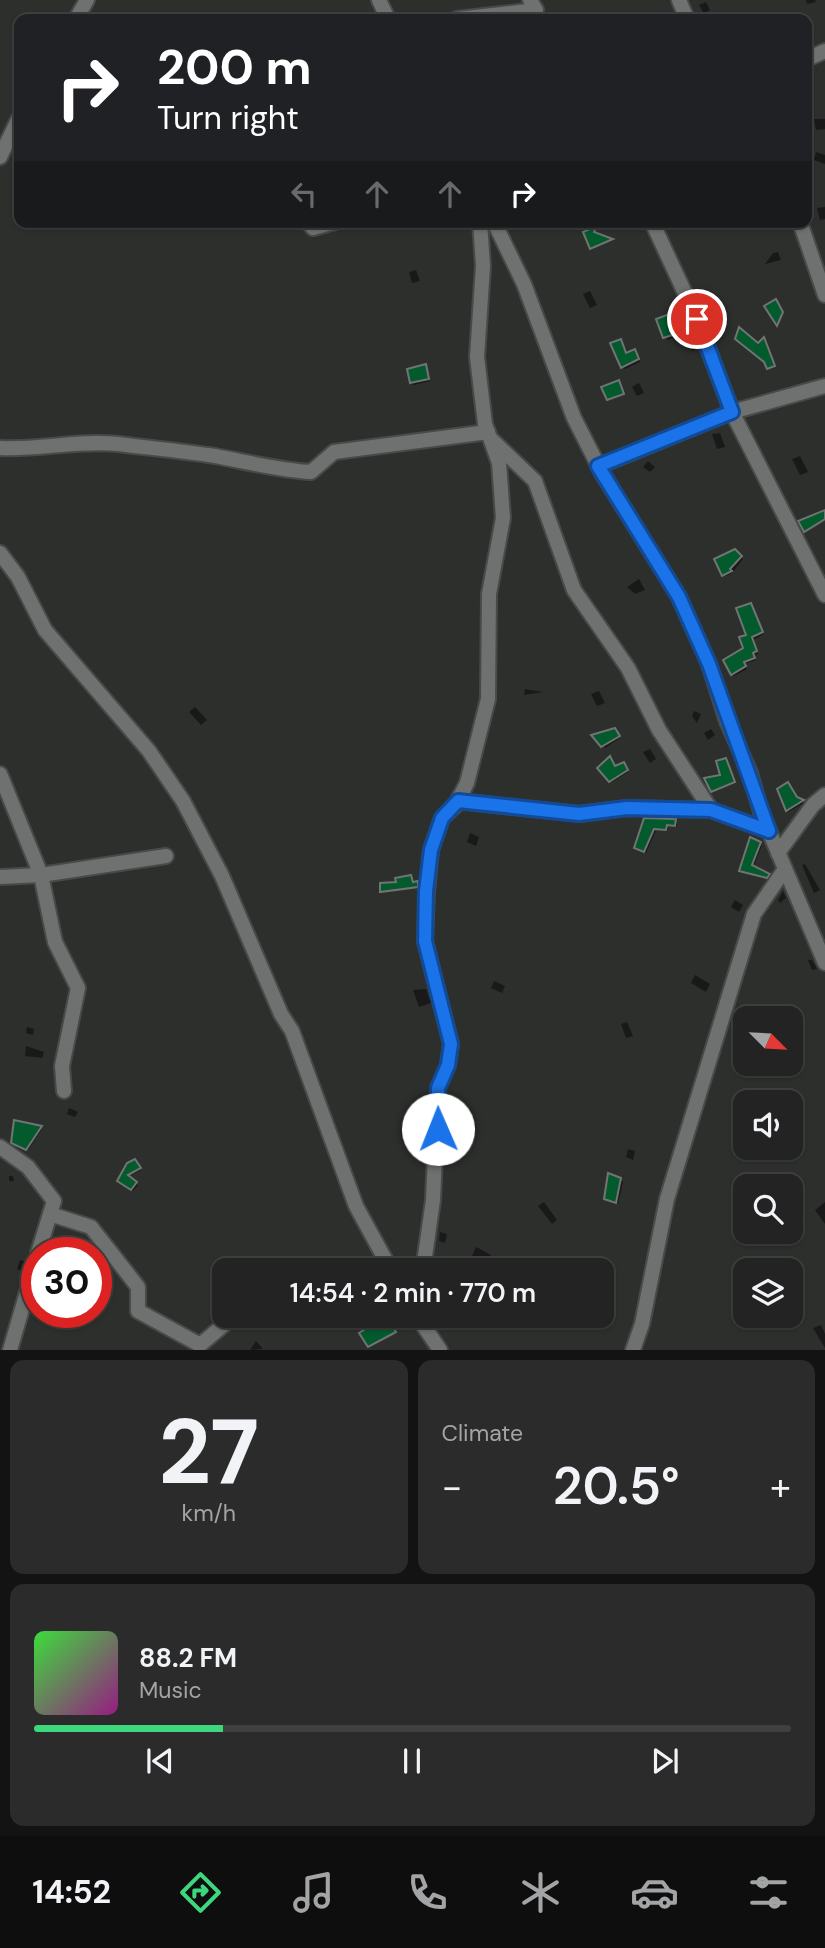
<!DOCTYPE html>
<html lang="en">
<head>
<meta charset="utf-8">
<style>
	body { margin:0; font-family:"DM Sans",sans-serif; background:#2a2b2a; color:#f1f3f6; height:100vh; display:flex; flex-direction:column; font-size:26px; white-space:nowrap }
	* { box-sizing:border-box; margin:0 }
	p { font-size:23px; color:#a2a4a5 }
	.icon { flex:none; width:38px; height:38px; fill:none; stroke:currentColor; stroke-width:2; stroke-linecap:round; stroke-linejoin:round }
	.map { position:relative; height:1350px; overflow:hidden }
	.side { display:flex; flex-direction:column; gap:10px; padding:10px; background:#131313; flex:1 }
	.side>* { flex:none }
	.guide { position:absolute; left:14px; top:14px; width:798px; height:214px; border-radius:14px; box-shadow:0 2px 5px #0004,0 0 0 2px #3f4040; background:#202124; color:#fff; overflow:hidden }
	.needle { width:46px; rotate:114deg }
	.buttons { position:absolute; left:733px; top:1006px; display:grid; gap:14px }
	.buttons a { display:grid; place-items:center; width:70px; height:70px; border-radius:14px; background:#222322; box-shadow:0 2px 5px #0004,0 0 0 2px #3f4040; font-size:35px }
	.speed { position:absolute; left:21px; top:1237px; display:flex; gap:14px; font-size:35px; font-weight:700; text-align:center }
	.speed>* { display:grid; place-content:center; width:91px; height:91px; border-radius:50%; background:#222322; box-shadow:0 2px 5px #0004,0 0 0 2px #3f4040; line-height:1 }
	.speed .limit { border:10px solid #d22; background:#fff; color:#111 }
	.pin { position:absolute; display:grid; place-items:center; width:60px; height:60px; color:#fff; margin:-30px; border:4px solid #fff; border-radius:50%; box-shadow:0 2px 7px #0007 }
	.me { position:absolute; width:77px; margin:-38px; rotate:359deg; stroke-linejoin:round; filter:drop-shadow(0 0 5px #0008) }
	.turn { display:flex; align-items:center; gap:24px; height:147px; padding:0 28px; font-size:32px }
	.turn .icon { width:91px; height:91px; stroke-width:2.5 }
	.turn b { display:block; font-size:49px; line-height:60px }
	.lanes { display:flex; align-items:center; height:66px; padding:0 28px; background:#0003; justify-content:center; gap:35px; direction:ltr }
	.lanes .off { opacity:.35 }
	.big { font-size:52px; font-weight:600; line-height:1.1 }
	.side .tile { flex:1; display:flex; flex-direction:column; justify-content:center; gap:10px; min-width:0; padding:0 24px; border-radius:14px; background:#2a2b2a }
	.side .dial { align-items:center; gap:0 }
	.dial b { font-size:91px; line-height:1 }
	.song { display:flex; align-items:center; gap:21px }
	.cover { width:84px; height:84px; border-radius:10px; background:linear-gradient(135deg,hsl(120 70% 55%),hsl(310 70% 35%)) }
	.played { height:7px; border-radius:4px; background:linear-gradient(90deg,#3ed77d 25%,#3f4040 25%) }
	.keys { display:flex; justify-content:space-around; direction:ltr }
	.heat { display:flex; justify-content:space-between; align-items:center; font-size:38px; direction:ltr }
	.side .tiles { flex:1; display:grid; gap:10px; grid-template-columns:1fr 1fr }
	.tile:last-child { grid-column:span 2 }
	.trip { position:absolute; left:212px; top:1258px; width:402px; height:70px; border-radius:14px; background:#222322; box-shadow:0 2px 5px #0004,0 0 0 2px #3f4040; font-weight:600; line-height:70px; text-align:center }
	.tabs { display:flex; height:112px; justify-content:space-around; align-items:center; background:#0e0e0e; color:#a2a4a5 }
	.tabs .icon { width:49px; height:49px }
	.tabs .current { color:#3ed77d }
	.tabs b { font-size:32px; color:#f1f3f6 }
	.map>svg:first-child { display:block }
	.shadow { fill:#0007 }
	.building { fill:#025a2d; stroke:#717472; stroke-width:2 }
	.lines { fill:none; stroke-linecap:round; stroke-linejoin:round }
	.minor-casing { stroke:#484a49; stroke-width:18 }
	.minor { stroke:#6e716f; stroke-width:14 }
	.route-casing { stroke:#114b97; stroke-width:18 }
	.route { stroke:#1a73e8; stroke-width:12 }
</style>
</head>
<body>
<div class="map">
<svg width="825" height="1350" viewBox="0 0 825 1350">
	<rect width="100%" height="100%" fill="#2d2f2d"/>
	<g class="shadow">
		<polygon points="806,0 815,0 816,2 807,4"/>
		<polygon points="706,2 710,10 704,14 699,5"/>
		<polygon points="284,13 288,15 287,19 280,18"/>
		<polygon points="814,119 825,119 825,129 816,130"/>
		<polygon points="816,152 825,155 825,164 814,160"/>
		<polygon points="825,207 825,219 820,220 817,208"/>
		<polygon points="725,222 732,222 734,225 729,228"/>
		<polygon points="773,253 778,252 781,260 765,264"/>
		<polygon points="416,270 420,281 412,283 409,272"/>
		<polygon points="590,291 597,305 590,308 583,294"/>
		<polygon points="674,314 683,334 667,340 659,320"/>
		<polygon points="620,341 627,355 637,354 640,362 625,369 622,367"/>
		<polygon points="694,342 697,349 692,351 688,343"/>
		<polygon points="425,366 430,381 414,385 411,383"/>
		<polygon points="639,383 644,393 637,396 632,387"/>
		<polygon points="720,433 725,447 717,449 712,434"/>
		<polygon points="800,456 808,472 800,475 792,459"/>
		<polygon points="648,461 655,467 650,472 643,467"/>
		<polygon points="734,551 743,559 732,573 726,576 724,574"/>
		<polygon points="639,579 645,590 635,594 627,587"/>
		<polygon points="752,607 764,634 753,640 758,654 754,655 756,660 744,664 747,669 734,676 732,674 749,636"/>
		<polygon points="525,689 543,692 524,695"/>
		<polygon points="599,691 605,703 597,706 591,694"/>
		<polygon points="195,707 207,720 201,725 189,712"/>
		<polygon points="694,711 701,714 697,723 692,716"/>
		<polygon points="711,729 715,735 708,740 704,733"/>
		<polygon points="617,732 620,738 605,748 594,736"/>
		<polygon points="650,749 656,759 650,763 643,752"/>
		<polygon points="625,765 628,772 612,782 600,768"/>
		<polygon points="779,790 803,802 804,803 788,812"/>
		<polygon points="645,820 677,822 677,827 668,826 668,831 656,830 646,853 638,849"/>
		<polygon points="470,833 479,837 476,846 467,842"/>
		<polygon points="751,840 762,845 753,868 769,878 741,870"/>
		<polygon points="805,864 820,890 814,893 802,865"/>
		<polygon points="411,877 419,888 382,891 398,884"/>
		<polygon points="783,891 786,898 780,903 778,900"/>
		<polygon points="735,900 743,905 739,912 731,907"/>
		<polygon points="808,960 812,960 817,969 812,970"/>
		<polygon points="695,975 710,984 706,992 691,983"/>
		<polygon points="494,981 505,986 502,993 491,988"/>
		<polygon points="426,989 431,1003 419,1007 413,990"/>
		<polygon points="627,1022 633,1036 626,1038 621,1024"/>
		<polygon points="27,1027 34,1029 33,1035 26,1033"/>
		<polygon points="26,1046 44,1052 42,1058 25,1056"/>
		<polygon points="69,1108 78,1112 75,1117 67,1114"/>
		<polygon points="16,1122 42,1129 28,1150 15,1144"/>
		<polygon points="628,1149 635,1151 633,1160 626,1157"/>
		<polygon points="137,1162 141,1170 128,1177 138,1185 133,1191 120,1180"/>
		<polygon points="9,1176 13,1176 14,1181 9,1181"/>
		<polygon points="609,1176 623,1182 618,1204 606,1199"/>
		<polygon points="544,1202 557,1220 552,1224 538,1206"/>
		<polygon points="825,1202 825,1224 815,1210"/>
		<polygon points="791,1209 806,1222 795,1231 791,1227"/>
		<polygon points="440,1232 447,1234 445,1243 439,1241"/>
		<polygon points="476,1247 491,1255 489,1261 482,1258 481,1261 472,1256"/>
		<polygon points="20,1260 26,1262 23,1271 17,1269"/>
		<polygon points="340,1316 356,1316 355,1328 342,1327"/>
		<polygon points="821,1325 825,1334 825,1348 813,1328"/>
		<polygon points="256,1341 263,1349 250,1350"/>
	</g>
	<g class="building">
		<polygon points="597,226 594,232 613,239 590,249 583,232"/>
		<polygon points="776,299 783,312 777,326 764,306"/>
		<polygon points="675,312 682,332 663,338 656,319"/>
		<polygon points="739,327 758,343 764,337 775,366 767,369 764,362 735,339"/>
		<polygon points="621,339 626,353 635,349 639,359 621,368 610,343"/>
		<polygon points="426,364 429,379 410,383 407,369"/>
		<polygon points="619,380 624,394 607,400 601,387"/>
		<polygon points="825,510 825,519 804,532 798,521"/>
		<polygon points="735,549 742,556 730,569 732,571 722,576 714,559"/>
		<polygon points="751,603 763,632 752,637 757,651 753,653 755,658 744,662 746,666 731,675 723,660 743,648 739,637 746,635 736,608"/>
		<polygon points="615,728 620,736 601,747 591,735"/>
		<polygon points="610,756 615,766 624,762 628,770 609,782 597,768"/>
		<polygon points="726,758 735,782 711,792 704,778 720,775 716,761"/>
		<polygon points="788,782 797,797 804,800 786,811 777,789"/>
		<polygon points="644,818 676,819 675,826 667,825 666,830 654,829 644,852 634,848"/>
		<polygon points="750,837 761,842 752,865 770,874 767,878 739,871"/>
		<polygon points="411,875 413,882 418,881 418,887 380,892 380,883 396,882 395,878"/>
		<polygon points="14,1120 42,1126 26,1150 11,1143"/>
		<polygon points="135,1159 141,1168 128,1175 137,1182 131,1190 117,1181 127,1163"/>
		<polygon points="608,1173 621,1178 616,1203 604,1199"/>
		<polygon points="375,1316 386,1316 396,1332 368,1347 359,1333 378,1321"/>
	</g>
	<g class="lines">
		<defs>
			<g id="minor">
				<polyline points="379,0 388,19"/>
				<polyline points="679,0 687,19"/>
				<polyline points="76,19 87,0"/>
				<polyline points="457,19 536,10 530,0"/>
				<polyline points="807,59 825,51"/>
				<polyline points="0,157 19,118"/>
				<polyline points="308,222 313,228 335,222"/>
				<polyline points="494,222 524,284 574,418 602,473 679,597 709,664 727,721 750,773 761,812 825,963"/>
				<polyline points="652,222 697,319 732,412 825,595"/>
				<polyline points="800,222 825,295"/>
				<polyline points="492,440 535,481 574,590 628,668 659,730 711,810 769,831"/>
				<path d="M0,448C40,450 78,440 118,444C150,448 183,451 215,456C247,462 278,470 311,472L334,452L488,432"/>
				<polyline points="599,466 732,412 825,386"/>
				<polyline points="0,553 18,577 45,630 149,751 183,801 222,876 281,1014 292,1031 356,1206 391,1270"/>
				<polyline points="0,774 41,875 55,942 78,988 62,1066 64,1091"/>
				<polyline points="458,801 579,814 627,808 711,810"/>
				<polyline points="778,853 813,805 825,795"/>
				<polyline points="0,877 41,875 166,856"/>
				<polyline points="0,1147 28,1167 54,1201 38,1253"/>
				<polyline points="50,1214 91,1227 138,1287 138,1311 200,1345 234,1316"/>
				<polyline points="423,1270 433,1200 438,1088 448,1065 451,1044 425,941 427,892 431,850 442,818 455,806 467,783 488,699 489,594 503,518 499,463 485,424 477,357 483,266 480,222"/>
				<polyline points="417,1316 440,1350"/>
				<polyline points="10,1350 37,1258"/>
				<polyline points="633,1350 642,1324 667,1199 754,914 785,869"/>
			</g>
		</defs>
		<use href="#minor" class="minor-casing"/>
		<use href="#minor" class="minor"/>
	</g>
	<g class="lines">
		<defs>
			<polyline id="route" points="438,1129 438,1088 448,1065 451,1044 425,941 426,891 431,850 442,818 458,801 579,814 627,808 711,810 769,831 709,664 679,597 598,466 732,412 697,319"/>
		</defs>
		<use href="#route" class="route-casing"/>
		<use href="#route" class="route"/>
	</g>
</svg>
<div class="buttons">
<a><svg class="needle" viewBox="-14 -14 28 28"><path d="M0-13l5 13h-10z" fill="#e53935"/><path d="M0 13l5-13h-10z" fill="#a2a4a5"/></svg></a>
<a><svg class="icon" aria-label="sound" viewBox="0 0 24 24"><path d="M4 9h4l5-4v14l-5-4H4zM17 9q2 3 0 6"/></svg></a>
<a><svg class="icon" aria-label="search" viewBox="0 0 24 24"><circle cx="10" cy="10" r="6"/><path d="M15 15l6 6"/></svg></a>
<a><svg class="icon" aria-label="layers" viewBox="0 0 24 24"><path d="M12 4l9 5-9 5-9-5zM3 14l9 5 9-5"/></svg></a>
</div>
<div class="speed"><div class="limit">30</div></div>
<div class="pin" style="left:697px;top:319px;background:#d93025"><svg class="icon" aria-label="arrive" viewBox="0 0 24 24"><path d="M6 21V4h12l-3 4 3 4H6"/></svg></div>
<svg class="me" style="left:438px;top:1129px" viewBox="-20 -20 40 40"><circle r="19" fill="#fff"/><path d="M0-13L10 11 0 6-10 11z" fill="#1a73e8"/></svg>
<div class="trip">14:54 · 2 min · 770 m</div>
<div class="guide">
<div class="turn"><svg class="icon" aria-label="right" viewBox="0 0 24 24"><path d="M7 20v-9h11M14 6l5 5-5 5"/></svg><div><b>200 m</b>Turn right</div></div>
<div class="lanes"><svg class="icon off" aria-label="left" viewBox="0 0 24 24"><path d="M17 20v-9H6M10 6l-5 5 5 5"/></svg><svg class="icon off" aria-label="ahead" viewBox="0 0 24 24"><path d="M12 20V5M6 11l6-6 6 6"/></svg><svg class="icon off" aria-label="ahead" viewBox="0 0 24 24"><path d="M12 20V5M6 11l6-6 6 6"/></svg><svg class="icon" aria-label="right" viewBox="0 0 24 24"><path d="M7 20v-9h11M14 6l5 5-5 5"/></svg></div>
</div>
</div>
<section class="side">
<div class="tiles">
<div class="tile dial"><b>27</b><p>km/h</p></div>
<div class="tile"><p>Climate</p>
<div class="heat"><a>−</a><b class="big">20.5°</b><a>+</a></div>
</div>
<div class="tile">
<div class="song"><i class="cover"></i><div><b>88.2 FM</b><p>Music</p></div></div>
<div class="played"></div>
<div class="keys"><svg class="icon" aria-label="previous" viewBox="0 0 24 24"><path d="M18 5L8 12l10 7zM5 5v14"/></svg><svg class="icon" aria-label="pause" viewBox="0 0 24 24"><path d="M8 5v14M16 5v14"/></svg><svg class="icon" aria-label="next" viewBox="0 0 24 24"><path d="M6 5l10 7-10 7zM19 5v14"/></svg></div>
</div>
</div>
</section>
<nav class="tabs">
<b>14:52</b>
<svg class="icon current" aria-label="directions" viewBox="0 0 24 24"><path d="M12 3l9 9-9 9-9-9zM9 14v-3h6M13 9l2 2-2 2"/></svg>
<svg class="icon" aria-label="music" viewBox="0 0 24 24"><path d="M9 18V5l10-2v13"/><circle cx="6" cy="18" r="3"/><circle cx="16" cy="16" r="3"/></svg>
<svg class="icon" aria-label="phone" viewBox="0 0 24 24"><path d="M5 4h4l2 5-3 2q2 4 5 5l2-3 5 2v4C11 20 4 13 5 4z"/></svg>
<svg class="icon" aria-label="climate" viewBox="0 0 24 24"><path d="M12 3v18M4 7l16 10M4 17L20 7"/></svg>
<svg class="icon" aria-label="car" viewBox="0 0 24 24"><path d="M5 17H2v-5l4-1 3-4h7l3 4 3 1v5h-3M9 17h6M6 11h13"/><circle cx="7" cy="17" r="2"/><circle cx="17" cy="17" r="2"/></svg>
<svg class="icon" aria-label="filters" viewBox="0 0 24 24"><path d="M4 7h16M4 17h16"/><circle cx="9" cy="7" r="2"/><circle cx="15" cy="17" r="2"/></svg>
</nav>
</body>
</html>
